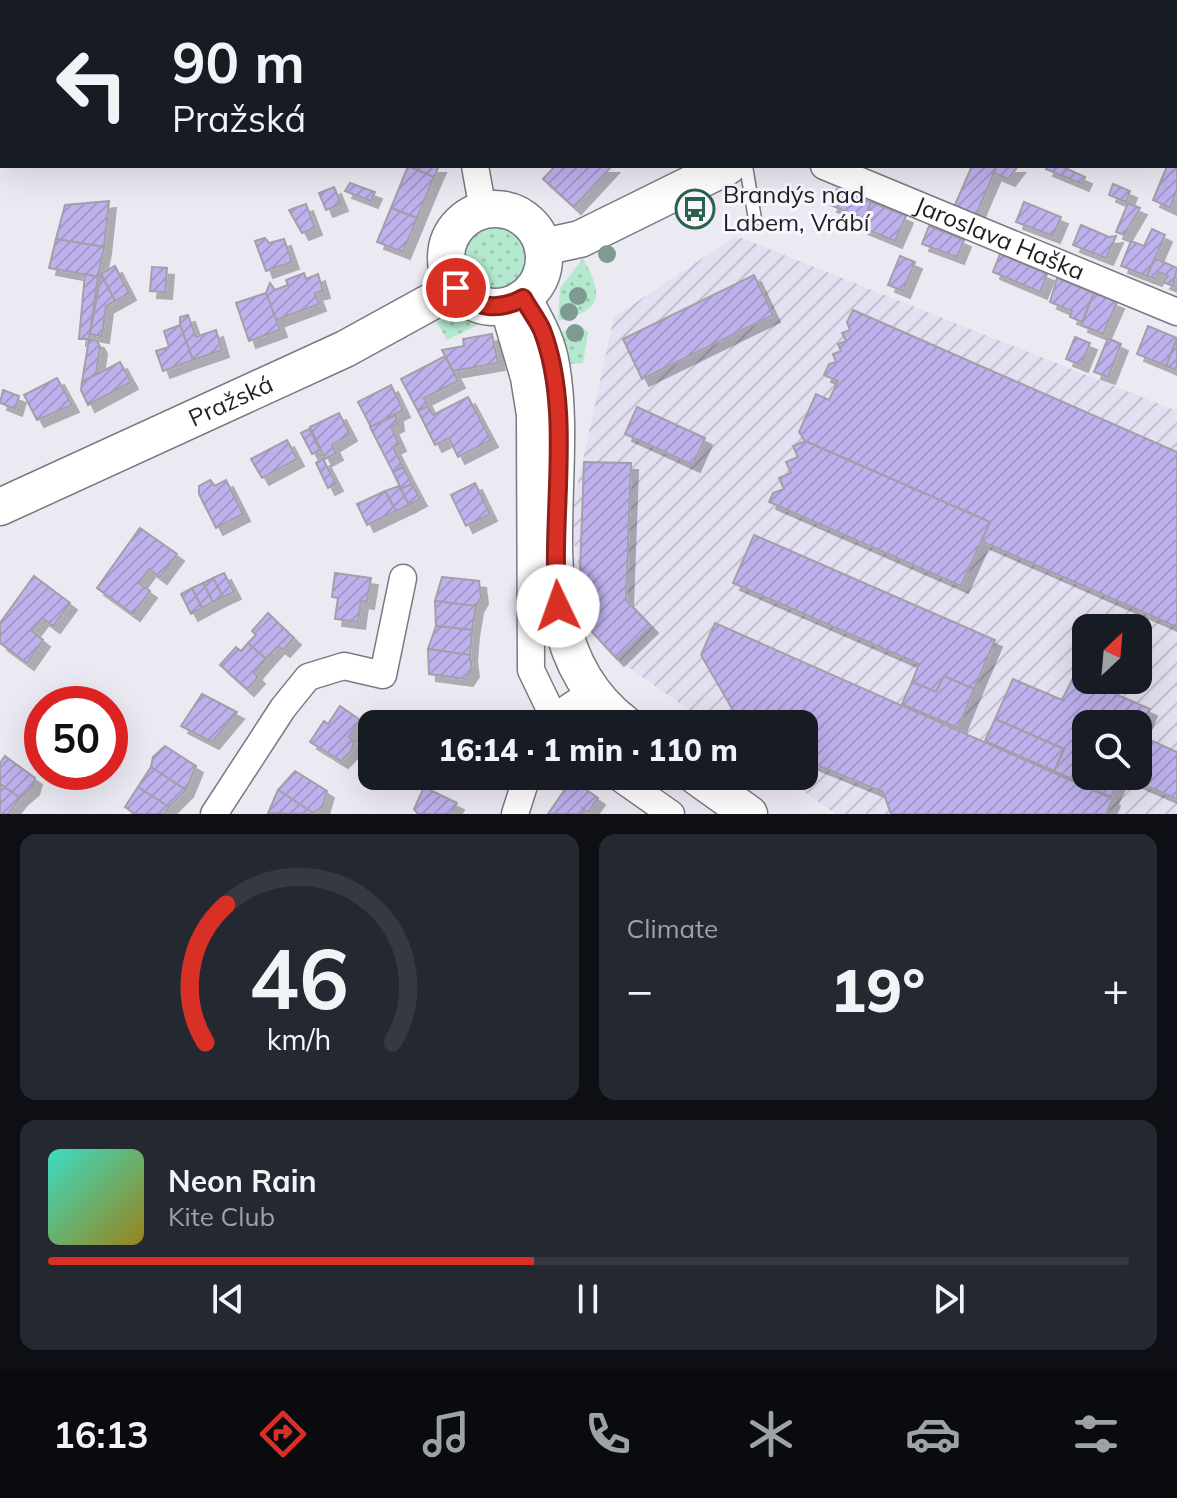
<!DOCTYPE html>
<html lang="en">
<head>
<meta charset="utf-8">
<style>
	body { margin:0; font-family:Mulish,sans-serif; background:#242831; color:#f1f3f6; height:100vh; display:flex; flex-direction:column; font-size:30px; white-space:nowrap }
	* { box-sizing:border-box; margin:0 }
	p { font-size:26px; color:#9ea1a6 }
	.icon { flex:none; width:44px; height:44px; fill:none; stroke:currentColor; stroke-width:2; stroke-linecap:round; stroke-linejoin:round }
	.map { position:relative; height:814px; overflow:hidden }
	.drawer { display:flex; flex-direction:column; gap:20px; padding:20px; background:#0d0f14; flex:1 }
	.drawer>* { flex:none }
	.banner { position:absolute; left:0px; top:0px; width:1178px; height:168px; box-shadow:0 8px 32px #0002; background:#171b24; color:#f1f3f6; overflow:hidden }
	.needle { width:52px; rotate:26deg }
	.fabs { position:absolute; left:1072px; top:614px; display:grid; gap:16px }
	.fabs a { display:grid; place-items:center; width:80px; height:80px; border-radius:16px; background:#171b24; box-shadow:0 8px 32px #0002; font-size:40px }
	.speed { position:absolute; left:24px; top:686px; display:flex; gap:16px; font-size:40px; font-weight:700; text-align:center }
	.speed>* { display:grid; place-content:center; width:104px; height:104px; border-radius:50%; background:#171b24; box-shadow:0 8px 32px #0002; line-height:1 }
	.speed .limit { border:12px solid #d22; background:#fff; color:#111 }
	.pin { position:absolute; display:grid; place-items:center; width:68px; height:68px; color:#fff; margin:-34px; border:4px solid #fff; border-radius:50%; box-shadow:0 2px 8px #0007 }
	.me { position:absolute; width:88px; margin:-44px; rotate:357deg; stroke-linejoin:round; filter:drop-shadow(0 0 6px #0008) }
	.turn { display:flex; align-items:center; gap:28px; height:168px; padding:0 40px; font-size:36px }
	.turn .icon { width:104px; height:104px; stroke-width:2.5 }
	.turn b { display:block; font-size:56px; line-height:68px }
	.big { font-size:60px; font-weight:800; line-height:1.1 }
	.drawer .tile { flex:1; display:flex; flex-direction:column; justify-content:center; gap:12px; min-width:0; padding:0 28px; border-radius:16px; background:#242831 }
	.drawer .dial { align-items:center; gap:0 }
	.dial svg { height:208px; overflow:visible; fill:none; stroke:#363941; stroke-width:7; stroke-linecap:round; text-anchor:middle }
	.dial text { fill:#f1f3f6; stroke:none }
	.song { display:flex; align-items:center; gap:24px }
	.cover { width:96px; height:96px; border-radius:12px; background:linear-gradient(135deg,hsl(170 70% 55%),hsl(50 70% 35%)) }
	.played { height:8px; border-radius:4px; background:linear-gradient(90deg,#d93025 45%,#363941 45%) }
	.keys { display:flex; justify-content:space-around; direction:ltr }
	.heat { display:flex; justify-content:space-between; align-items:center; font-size:44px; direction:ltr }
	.drawer .tiles { flex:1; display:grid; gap:20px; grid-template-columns:1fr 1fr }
	.tile:last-child { grid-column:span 2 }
	.trip { position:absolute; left:358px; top:710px; width:460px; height:80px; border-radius:16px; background:#171b24; box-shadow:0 8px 32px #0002; font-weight:800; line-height:80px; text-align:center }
	.tab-bar { display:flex; height:128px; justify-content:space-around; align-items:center; background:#090b0e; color:#9ea1a6 }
	.tab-bar .icon { width:56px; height:56px }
	.tab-bar .on { color:#d93025 }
	.tab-bar b { font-size:36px; color:#f1f3f6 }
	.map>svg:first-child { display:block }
	.industrial { fill:url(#industrial-furrows); fill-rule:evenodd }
	.grass { fill:url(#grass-dots) }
	.building { fill:url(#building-hatch); stroke:#a1a0a9; stroke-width:2; filter:url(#shadow) }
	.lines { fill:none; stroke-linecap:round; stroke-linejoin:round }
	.lane-casing { stroke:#7a7881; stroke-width:15 }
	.street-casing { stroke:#7a7881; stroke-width:29 }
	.secondary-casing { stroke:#7a7881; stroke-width:39 }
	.lane { stroke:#fff; stroke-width:12 }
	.street { stroke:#fff; stroke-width:26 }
	.secondary { stroke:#fff; stroke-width:36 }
	.tree { fill:#7e9b92 }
	.route-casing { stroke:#8d1f18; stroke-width:20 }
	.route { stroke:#d93025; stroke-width:14 }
	.labels { text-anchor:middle; stroke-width:6; stroke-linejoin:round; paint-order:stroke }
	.poi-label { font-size:24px; fill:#1f1f22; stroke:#f8f6fe; text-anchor:start }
	.street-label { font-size:24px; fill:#1f1f22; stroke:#f8f6fe }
</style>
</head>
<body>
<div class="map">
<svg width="1177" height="814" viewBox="0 0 1177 814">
	<defs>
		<pattern id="industrial-furrows" width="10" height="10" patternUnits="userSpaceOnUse" patternTransform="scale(2)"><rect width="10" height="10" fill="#e3e0f1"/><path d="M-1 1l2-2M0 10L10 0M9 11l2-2" fill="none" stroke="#c2c0ce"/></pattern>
		<pattern id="grass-dots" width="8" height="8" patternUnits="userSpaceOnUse" patternTransform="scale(2)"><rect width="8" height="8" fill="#b4e9cf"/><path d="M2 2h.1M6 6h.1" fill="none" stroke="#9ac7b1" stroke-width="1.8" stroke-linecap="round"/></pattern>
		<pattern id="building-hatch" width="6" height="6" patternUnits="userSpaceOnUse" patternTransform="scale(2)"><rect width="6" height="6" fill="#c0b1ee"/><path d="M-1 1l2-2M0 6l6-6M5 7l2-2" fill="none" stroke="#a598cc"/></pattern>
		<filter id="shadow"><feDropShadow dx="7" dy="7" stdDeviation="0" flood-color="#0004"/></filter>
	</defs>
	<rect width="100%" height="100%" fill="#ebe9f2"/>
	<path class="industrial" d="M736,236L1177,411V814H836L782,776H804V724H709L617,659L588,622L570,519L614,317ZM1086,628H1138V680H1086ZM1086,724H1138V776H1086Z"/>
	<g class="grass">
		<circle cx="495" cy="258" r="31"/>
		<path d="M583,258C605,298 601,310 558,321L560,288Z"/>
		<polygon points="460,315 490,319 447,340 437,322"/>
		<polygon points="581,326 588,333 583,363 569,364 561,332"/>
	</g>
	<g class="building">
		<polygon points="1177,154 1177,189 1170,208 1153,200 1167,166 1176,166"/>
		<polygon points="408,166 434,177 417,218 391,208"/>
		<polygon points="409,166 439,166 434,177"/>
		<polygon points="555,166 612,166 574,207 543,179"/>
		<polygon points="972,166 997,166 976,215 954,207"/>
		<polygon points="997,166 1018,166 1008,179 994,173"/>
		<polygon points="1048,166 1061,166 1085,177 1082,184 1046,169"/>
		<polygon points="350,183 375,192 371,201 345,191"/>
		<polygon points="1113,184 1130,191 1126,202 1109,195"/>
		<polygon points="334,187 341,204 326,210 319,193"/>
		<polygon points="837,189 871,202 865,219 830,205"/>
		<polygon points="109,201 104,247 56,239 65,205"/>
		<polygon points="871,202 906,216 895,241 861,227"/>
		<polygon points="1024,202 1061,217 1053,236 1016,222"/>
		<polygon points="1128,203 1140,208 1124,235 1116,232"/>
		<polygon points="306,204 315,228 302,233 289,210"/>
		<polygon points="391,208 417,218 403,252 377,242"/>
		<polygon points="1081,225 1109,237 1116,236 1106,258 1073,245"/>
		<polygon points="929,226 964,240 957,257 922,244"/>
		<polygon points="1152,229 1165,235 1147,276 1121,266 1131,241 1144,246"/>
		<polygon points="265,238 269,243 284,239 292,262 266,271 255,241"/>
		<polygon points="56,239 104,247 98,277 49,268"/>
		<polygon points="1000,254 1047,274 1040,292 993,272"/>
		<polygon points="900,256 915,262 903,291 888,285"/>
		<polygon points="1155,258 1177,268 1173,286 1163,282 1168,276 1159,272 1155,279 1147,276"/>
		<polygon points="115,266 129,293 115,301 101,274"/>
		<polygon points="152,267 167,268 165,292 150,291"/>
		<polygon points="304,273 306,279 318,274 323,291 315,293 319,304 276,320 266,293 270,283 275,290 288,285 286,280"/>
		<polygon points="85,274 98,277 89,339 79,339"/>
		<polygon points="101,274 115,301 106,306 102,336 90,334"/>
		<polygon points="754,275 773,315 642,379 623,339"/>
		<polygon points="1057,278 1094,293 1082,322 1070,317 1072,311 1050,302"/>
		<polygon points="266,293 280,330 249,341 236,303"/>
		<polygon points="1094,293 1117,302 1103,334 1081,325"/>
		<polygon points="853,310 1177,452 1177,627 981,541 990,522 805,441 799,432 816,394 829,400 838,381 824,375 829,364 836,362 833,354 841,351 838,344 846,341 842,333 850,330 847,322"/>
		<polygon points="188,315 196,337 216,330 222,350 193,360 180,325 180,317"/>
		<polygon points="180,325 193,360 163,371 156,351 169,347 164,331"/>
		<polygon points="1148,326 1177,338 1166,366 1137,354"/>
		<polygon points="492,334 498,363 453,371 442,350 464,346 463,339"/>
		<polygon points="1075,337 1090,343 1081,365 1066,359"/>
		<polygon points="1108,338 1121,344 1108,377 1094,372"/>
		<polygon points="89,339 97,341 100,347 96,375 82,382"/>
		<polygon points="1177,339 1177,365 1175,370 1166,366"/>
		<polygon points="445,356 458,381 424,398 428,406 418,411 401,379"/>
		<polygon points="120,362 131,382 88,405 81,390 82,382"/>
		<polygon points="57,378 72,405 37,420 24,395"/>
		<polygon points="391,385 403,410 371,427 358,402"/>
		<polygon points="3,390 19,396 15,409 0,403"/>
		<polygon points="468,397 491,440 458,457 449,438 435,445 418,411 428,406 433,415"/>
		<polygon points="637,407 705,438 693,465 625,434"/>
		<polygon points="339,413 350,434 332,445 336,453 325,459 310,427"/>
		<polygon points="396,415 397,424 391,427 399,444 393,447 403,467 393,472 370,427"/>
		<polygon points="309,429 320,450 312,454 301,433"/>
		<polygon points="287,440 297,459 262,478 251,459"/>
		<polygon points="805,441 990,522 961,586 769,502 773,493 784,489 779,478 791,473 786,462 798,457 793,446"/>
		<polygon points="323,459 336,484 328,488 316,463"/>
		<polygon points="584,462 631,463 626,600 651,626 617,659 592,632 579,599"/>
		<polygon points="403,467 412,484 401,489 393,472"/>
		<polygon points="210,480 215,486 226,480 243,514 216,528 199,494 199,486"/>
		<polygon points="475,483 490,514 466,526 451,495"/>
		<polygon points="412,484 420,499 409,505 401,489"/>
		<polygon points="399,486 409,505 396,511 385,491"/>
		<polygon points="385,491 396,511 367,525 357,504"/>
		<polygon points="140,528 177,554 160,577 149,569 139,583 150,591 133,614 97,588"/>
		<polygon points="754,535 995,640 974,689 944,676 936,692 912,682 919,664 733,583"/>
		<polygon points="224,573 234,592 223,597 213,578"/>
		<polygon points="335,573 371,578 367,602 361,601 358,622 335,619 338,598 332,597"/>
		<polygon points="34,576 70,603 53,626 42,618 32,631 43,640 27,663 0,643 0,623"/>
		<polygon points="442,577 479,581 481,597 476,606 435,601"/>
		<polygon points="213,578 223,597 213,602 203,583"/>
		<polygon points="203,583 213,602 202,608 192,588"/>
		<polygon points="192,588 202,608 191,614 181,594"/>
		<polygon points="435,601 476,606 472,630 436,626"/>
		<polygon points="268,613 294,638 283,650 278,646 266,659 248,643 256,635 252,631"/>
		<polygon points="715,623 1113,799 1106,814 891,814 883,792 804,760 804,724 741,724 701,655"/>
		<polygon points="436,626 472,630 470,655 428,649"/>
		<polygon points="248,643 266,659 254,673 258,677 247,689 220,665 236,647 241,651"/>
		<polygon points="428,649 470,655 472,670 466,679 429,674"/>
		<polygon points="944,676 974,689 958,728 902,704 912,682 936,692"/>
		<polygon points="1074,676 1150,709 1139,735 1177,752 1177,799 1124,776 1138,776 1138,724 1086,724 1086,776 1121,776 1111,797 1054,771 1064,749 995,719 1013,679 1062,700"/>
		<polygon points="202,694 237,712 212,742 181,726"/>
		<polygon points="340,706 360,720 349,737 354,741 352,750 341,761 310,742 324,721 328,724"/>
		<polygon points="995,719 1064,749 1054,771 985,741"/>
		<polygon points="165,746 196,766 186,790 151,767 153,757"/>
		<polygon points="5,756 35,778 32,788 20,798 0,784 0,763"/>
		<polygon points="151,767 186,790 169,807 138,787"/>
		<polygon points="295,771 327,791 322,807 313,813 278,790"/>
		<polygon points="574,781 598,798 588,812 582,808 583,814 548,814 570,782"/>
		<polygon points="0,784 20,798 8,814 0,814"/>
		<polygon points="138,787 169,807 164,814 135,814 125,807"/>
		<polygon points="424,787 457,803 451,814 418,814 414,809"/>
		<polygon points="278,790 313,813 312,814 268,813"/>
	</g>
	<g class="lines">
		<defs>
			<polyline id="lane" points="746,166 755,219"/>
			<g id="street">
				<polyline points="370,0 372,2"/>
				<polyline points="449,0 454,2"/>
				<polyline points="643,0 656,2"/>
				<polyline points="1012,0 1013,2"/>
				<polyline points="0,1 0,0"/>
				<polyline points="492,2 507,0"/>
				<polyline points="816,2 828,0"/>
				<polyline points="1176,127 1177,128"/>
				<polyline points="475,166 483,210"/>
				<path id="s1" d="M824,166L1177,312"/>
				<polyline points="503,306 524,378 530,415 531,670 557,724"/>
				<polyline points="550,724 553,718 593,691"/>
				<polyline points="617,776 671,814"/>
				<polyline points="214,814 283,708 308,677 344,666 383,675 403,578"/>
				<polyline points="515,814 527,776"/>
			</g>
			<g id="secondary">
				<polyline points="1051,2 1055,0"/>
				<circle cx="495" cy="258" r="49"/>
				<polyline points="543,247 580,239 728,166"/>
				<path d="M523,298C535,321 547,340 551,365C572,482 514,640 625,724"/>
				<path id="s2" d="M0,507L345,349L456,288"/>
				<polyline points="696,776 749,814"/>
			</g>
		</defs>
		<use href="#lane" class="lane-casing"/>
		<use href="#street" class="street-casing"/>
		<use href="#secondary" class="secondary-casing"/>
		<use href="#lane" class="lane"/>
		<use href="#street" class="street"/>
		<use href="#secondary" class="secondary"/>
	</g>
	<g class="tree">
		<circle cx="607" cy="254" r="9"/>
		<circle cx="578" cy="296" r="9"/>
		<circle cx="569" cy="312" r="9"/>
		<circle cx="575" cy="333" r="9"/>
	</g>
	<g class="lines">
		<defs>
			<path id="route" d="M456,288C475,308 498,312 523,298C529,309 537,319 542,330C574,413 549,519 558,606"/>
		</defs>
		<use href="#route" class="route-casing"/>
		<use href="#route" class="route"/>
	</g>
	<defs>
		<symbol id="bus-ring" viewBox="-11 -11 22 22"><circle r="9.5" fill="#f8f6fe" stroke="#2a624b" stroke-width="1.5"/><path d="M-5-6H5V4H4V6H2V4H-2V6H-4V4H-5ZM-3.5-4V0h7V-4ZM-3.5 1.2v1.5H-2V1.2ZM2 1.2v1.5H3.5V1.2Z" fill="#2a624b"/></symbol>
	</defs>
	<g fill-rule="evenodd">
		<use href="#bus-ring" x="673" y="187" width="44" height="44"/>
	</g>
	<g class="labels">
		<g class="poi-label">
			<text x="723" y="203">Brandýs nad<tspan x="723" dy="28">Labem, Vrábí</tspan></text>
		</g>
		<g class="street-label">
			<text dy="8" stroke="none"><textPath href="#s1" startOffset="190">Jaroslava Haška</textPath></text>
			<text dy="8" stroke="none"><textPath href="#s2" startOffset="254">Pražská</textPath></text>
		</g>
	</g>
</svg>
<div class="fabs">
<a><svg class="needle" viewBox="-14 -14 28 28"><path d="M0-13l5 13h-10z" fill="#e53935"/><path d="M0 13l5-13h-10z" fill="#9ea1a6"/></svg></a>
<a><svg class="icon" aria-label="search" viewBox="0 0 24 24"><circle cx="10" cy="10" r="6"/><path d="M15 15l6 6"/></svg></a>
</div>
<div class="speed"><div class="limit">50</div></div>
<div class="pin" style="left:456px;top:288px;background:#d93025"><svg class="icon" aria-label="arrive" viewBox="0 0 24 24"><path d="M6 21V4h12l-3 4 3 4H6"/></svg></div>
<svg class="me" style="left:558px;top:606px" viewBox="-20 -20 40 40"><circle r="19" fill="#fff"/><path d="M0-13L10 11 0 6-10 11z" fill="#d93025"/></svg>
<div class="trip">16:14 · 1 min · 110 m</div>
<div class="banner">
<div class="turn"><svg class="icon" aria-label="left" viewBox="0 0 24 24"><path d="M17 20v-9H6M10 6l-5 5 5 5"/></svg><div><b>90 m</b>Pražská</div></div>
</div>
</div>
<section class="drawer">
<div class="tiles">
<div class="tile dial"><svg viewBox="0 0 100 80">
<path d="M14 69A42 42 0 1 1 86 69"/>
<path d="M14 69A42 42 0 0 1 22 16" stroke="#d93025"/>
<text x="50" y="56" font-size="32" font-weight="700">46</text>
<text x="50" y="72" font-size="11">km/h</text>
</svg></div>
<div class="tile"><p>Climate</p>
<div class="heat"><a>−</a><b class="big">19°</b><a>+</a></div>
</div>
<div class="tile">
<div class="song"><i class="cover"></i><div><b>Neon Rain</b><p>Kite Club</p></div></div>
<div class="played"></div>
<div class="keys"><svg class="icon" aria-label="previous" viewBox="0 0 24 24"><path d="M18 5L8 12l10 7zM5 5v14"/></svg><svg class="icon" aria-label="pause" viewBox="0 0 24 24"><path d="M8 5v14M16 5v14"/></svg><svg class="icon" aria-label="next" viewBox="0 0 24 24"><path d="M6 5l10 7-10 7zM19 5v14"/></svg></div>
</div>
</div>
</section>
<nav class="tab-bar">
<b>16:13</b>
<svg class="icon on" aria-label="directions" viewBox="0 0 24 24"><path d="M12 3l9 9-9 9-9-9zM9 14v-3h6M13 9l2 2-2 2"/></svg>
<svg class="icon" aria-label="music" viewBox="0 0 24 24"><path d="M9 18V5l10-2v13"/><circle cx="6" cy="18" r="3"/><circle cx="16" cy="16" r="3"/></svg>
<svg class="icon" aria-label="phone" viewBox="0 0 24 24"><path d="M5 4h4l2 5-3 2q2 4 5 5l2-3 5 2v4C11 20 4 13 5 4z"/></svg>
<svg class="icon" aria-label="climate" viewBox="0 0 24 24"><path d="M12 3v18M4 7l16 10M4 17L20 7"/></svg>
<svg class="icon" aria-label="car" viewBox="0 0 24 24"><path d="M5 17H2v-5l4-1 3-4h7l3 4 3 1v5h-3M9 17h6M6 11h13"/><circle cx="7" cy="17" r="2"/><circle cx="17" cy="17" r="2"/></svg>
<svg class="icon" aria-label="filters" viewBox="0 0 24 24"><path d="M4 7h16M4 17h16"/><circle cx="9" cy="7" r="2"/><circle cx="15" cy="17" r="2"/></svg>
</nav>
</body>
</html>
